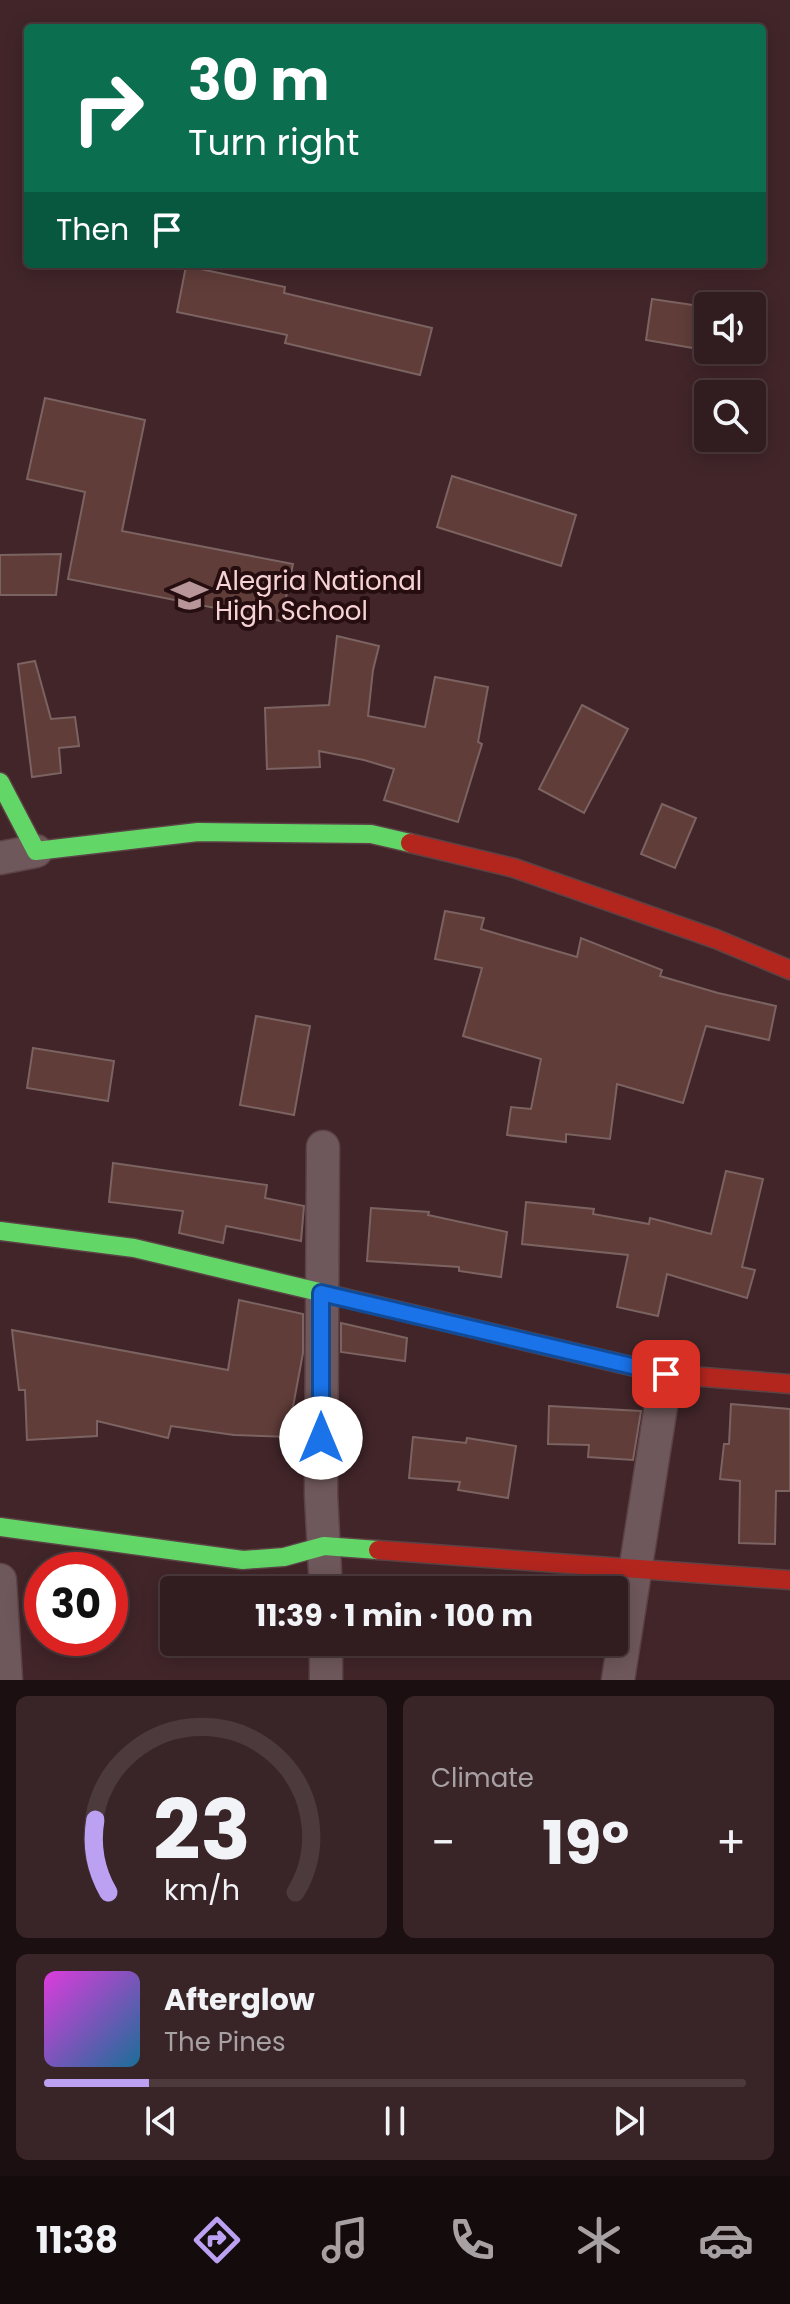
<!DOCTYPE html>
<html lang="en">
<head>
<meta charset="utf-8">
<style>
	body { margin:0; font-family:Poppins,sans-serif; background:#392528; color:#f1f3f6; height:100vh; display:flex; flex-direction:column; font-size:30px; white-space:nowrap }
	* { box-sizing:border-box; margin:0 }
	p { font-size:26px; color:#a8a1a4 }
	.icon { flex:none; width:44px; height:44px; fill:none; stroke:currentColor; stroke-width:2; stroke-linecap:round; stroke-linejoin:round }
	.map { position:relative; height:1680px; overflow:hidden }
	.panel { display:flex; flex-direction:column; gap:16px; padding:16px; background:#1b0f11; flex:1 }
	.panel>* { flex:none }
	.banner { position:absolute; left:24px; top:24px; width:742px; height:244px; border-radius:8px; box-shadow:0 4px 20px #0003,0 0 0 2px #4c3a3d; background:#0b6e4f; color:#fff; overflow:hidden }
	.fabs { position:absolute; left:694px; top:292px; display:grid; gap:16px }
	.fabs a { display:grid; place-items:center; width:72px; height:72px; border-radius:8px; background:#311c1f; box-shadow:0 4px 20px #0003,0 0 0 2px #4c3a3d; font-size:40px }
	.speed { position:absolute; left:24px; top:1552px; display:flex; gap:16px; font-size:40px; font-weight:700; text-align:center }
	.speed>* { display:grid; place-content:center; width:104px; height:104px; border-radius:50%; background:#311c1f; box-shadow:0 4px 20px #0003,0 0 0 2px #4c3a3d; line-height:1 }
	.speed .limit { border:12px solid #d22; background:#fff; color:#111 }
	.pin { position:absolute; display:grid; place-items:center; width:68px; height:68px; color:#fff; margin:-34px; border-radius:16px; box-shadow:0 4px 12px #0006 }
	.me { position:absolute; width:88px; margin:-44px; rotate:0deg; stroke-linejoin:round; filter:drop-shadow(0 0 6px #0008) }
	.turn { display:flex; align-items:center; gap:28px; height:168px; padding:0 32px; font-size:36px }
	.turn .icon { width:104px; height:104px; stroke-width:2.5 }
	.turn b { display:block; font-size:56px; line-height:68px }
	.then { display:flex; align-items:center; height:76px; padding:0 32px; background:#0003; gap:16px; font-size:30px }
	.big { font-size:60px; font-weight:700; line-height:1.1 }
	.panel .tile { flex:1; display:flex; flex-direction:column; justify-content:center; gap:12px; min-width:0; padding:0 28px; border-radius:12px; background:#392528 }
	.panel .dial { align-items:center; gap:0 }
	.dial svg { height:208px; overflow:visible; fill:none; stroke:#4c3a3d; stroke-width:7; stroke-linecap:round; text-anchor:middle }
	.dial text { fill:#f1f3f6; stroke:none }
	.song { display:flex; align-items:center; gap:24px }
	.cover { width:96px; height:96px; border-radius:12px; background:linear-gradient(135deg,hsl(300 70% 55%),hsl(200 70% 35%)) }
	.played { height:8px; border-radius:4px; background:linear-gradient(90deg,#bca0f2 15%,#4c3a3d 15%) }
	.keys { display:flex; justify-content:space-around; direction:ltr }
	.heat { display:flex; justify-content:space-between; align-items:center; font-size:44px; direction:ltr }
	.panel .tiles { flex:1; display:grid; gap:16px; grid-template-columns:1fr 1fr }
	.tile:last-child { grid-column:span 2 }
	.trip { position:absolute; left:160px; top:1576px; width:468px; height:80px; border-radius:8px; background:#311c1f; box-shadow:0 4px 20px #0003,0 0 0 2px #4c3a3d; font-weight:700; line-height:80px; text-align:center }
	.tabs { display:flex; height:128px; justify-content:space-around; align-items:center; background:#140b0c; color:#a8a1a4 }
	.tabs .icon { width:56px; height:56px }
	.tabs .on { color:#bca0f2 }
	.tabs b { font-size:36px; color:#f1f3f6 }
	.map>svg:first-child { display:block }
	.building { fill:#603d39; stroke:#7b6361; stroke-width:2 }
	.lines { fill:none; stroke-linecap:round; stroke-linejoin:round }
	.street-casing { stroke:#5c4245; stroke-width:35 }
	.fast-casing { stroke:#5c4245; stroke-width:21 }
	.jam-casing { stroke:#5c4245; stroke-width:21 }
	.street { stroke:#6f585b; stroke-width:32 }
	.fast { stroke:#63d668; stroke-width:18 }
	.jam { stroke:#b3261e; stroke-width:18 }
	.route-casing { stroke:#114b97; stroke-width:20 }
	.route { stroke:#1a73e8; stroke-width:14 }
	.labels { text-anchor:middle; stroke-width:8; stroke-linejoin:round; paint-order:stroke }
	.poi-label { font-size:26px; fill:#f6d2d4; stroke:#250d10; text-anchor:start }
</style>
</head>
<body>
<div class="map">
<svg width="790" height="1680" viewBox="0 0 790 1680">
	<rect width="100%" height="100%" fill="#412529"/>
	<g class="building">
		<polygon points="186,266 285,287 284,293 432,328 420,375 285,343 287,335 177,312"/>
		<polygon points="652,299 700,306 693,348 646,340"/>
		<polygon points="45,398 145,420 122,531 293,564 281,621 68,579 85,492 27,479"/>
		<polygon points="452,476 576,515 561,566 437,527"/>
		<polygon points="61,554 56,595 0,595 0,555"/>
		<polygon points="337,636 379,646 373,670 368,716 425,727 435,677 488,687 478,742 482,744 458,822 384,800 394,769 364,760 319,751 320,767 267,769 265,708 329,705"/>
		<polygon points="35,661 51,719 75,717 79,746 59,748 61,773 32,777 18,664"/>
		<polygon points="582,705 628,729 584,813 539,789"/>
		<polygon points="662,804 696,818 675,868 641,854"/>
		<polygon points="445,911 484,918 481,929 577,957 581,938 662,970 660,976 718,993 776,1006 769,1040 706,1026 683,1103 617,1084 610,1139 566,1134 566,1142 507,1135 511,1107 531,1109 541,1059 463,1036 482,968 435,959"/>
		<polygon points="256,1016 310,1026 294,1115 240,1105"/>
		<polygon points="33,1048 114,1061 108,1101 27,1088"/>
		<polygon points="113,1163 267,1185 265,1198 304,1206 301,1241 226,1226 223,1243 179,1233 183,1211 109,1202"/>
		<polygon points="726,1171 763,1179 742,1267 755,1270 747,1298 667,1274 658,1316 617,1307 628,1255 522,1244 526,1202 594,1209 593,1214 649,1224 650,1218 711,1234"/>
		<polygon points="371,1208 429,1212 428,1215 507,1232 501,1277 459,1271 459,1267 367,1261"/>
		<polygon points="239,1300 303,1314 303,1353 292,1412 291,1437 234,1435 171,1426 168,1438 97,1421 97,1436 27,1440 25,1390 19,1390 12,1330 228,1370"/>
		<polygon points="341,1323 407,1338 405,1361 341,1352"/>
		<polygon points="731,1404 790,1409 790,1491 776,1491 775,1544 739,1543 740,1481 720,1479 724,1444 729,1444"/>
		<polygon points="549,1406 641,1411 633,1460 588,1457 589,1445 548,1444"/>
		<polygon points="413,1437 466,1443 467,1438 516,1446 508,1498 458,1490 460,1482 409,1478"/>
	</g>
	<g class="lines">
		<defs>
			<g id="street">
				<polyline points="0,858 36,851"/>
				<polyline points="323,1147 321,1495 326,1590"/>
				<polyline points="0,1580 6,1680"/>
				<polyline points="326,1680 326,1642"/>
				<polyline points="618,1680 666,1374"/>
			</g>
			<g id="fast">
				<polyline points="0,782 36,851 198,832 371,834 410,843"/>
				<polyline points="0,1231 134,1248 635,1367"/>
				<polyline points="0,1527 243,1560 284,1557 324,1546 378,1550"/>
			</g>
			<g id="jam">
				<polyline points="410,843 514,868 716,939 790,970"/>
				<polyline points="635,1367 666,1374 790,1384"/>
				<polyline points="378,1550 790,1580"/>
			</g>
		</defs>
		<use href="#street" class="street-casing"/>
		<use href="#fast" class="fast-casing"/>
		<use href="#jam" class="jam-casing"/>
		<use href="#street" class="street"/>
		<use href="#fast" class="fast"/>
		<use href="#jam" class="jam"/>
	</g>
	<g class="lines">
		<defs>
			<polyline id="route" points="321,1438 321,1293 666,1374"/>
		</defs>
		<use href="#route" class="route-casing"/>
		<use href="#route" class="route"/>
	</g>
	<defs>
		<symbol id="school-bare" viewBox="-9 -9 18 18"><path d="M0-5L7-2L0 1L-7-2ZM-4 1L0 2.5L4 1V4Q0 6-4 4Z" fill="#b79598" stroke="#250d10" stroke-width="2.5" paint-order="stroke"/></symbol>
	</defs>
	<g fill-rule="evenodd">
		<use href="#school-bare" x="164" y="570" width="51" height="51"/>
	</g>
	<g class="labels">
		<g class="poi-label">
			<text x="215" y="590">Alegria National<tspan x="215" dy="30">High School</tspan></text>
		</g>
	</g>
</svg>
<div class="fabs">
<a><svg class="icon" aria-label="sound" viewBox="0 0 24 24"><path d="M4 9h4l5-4v14l-5-4H4zM17 9q2 3 0 6"/></svg></a>
<a><svg class="icon" aria-label="search" viewBox="0 0 24 24"><circle cx="10" cy="10" r="6"/><path d="M15 15l6 6"/></svg></a>
</div>
<div class="speed"><div class="limit">30</div></div>
<div class="pin" style="left:666px;top:1374px;background:#d93025"><svg class="icon" aria-label="arrive" viewBox="0 0 24 24"><path d="M6 21V4h12l-3 4 3 4H6"/></svg></div>
<svg class="me" style="left:321px;top:1438px" viewBox="-20 -20 40 40"><circle r="19" fill="#fff"/><path d="M0-13L10 11 0 6-10 11z" fill="#1a73e8"/></svg>
<div class="trip">11:39 · 1 min · 100 m</div>
<div class="banner">
<div class="turn"><svg class="icon" aria-label="right" viewBox="0 0 24 24"><path d="M7 20v-9h11M14 6l5 5-5 5"/></svg><div><b>30 m</b>Turn right</div></div>
<div class="then">Then<svg class="icon" aria-label="arrive" viewBox="0 0 24 24"><path d="M6 21V4h12l-3 4 3 4H6"/></svg></div>
</div>
</div>
<section class="panel">
<div class="tiles">
<div class="tile dial"><svg viewBox="0 0 100 80">
<path d="M14 69A42 42 0 1 1 86 69"/>
<path d="M14 69A42 42 0 0 1 9 41" stroke="#bca0f2"/>
<text x="50" y="56" font-size="32" font-weight="700">23</text>
<text x="50" y="72" font-size="11">km/h</text>
</svg></div>
<div class="tile"><p>Climate</p>
<div class="heat"><a>−</a><b class="big">19°</b><a>+</a></div>
</div>
<div class="tile">
<div class="song"><i class="cover"></i><div><b>Afterglow</b><p>The Pines</p></div></div>
<div class="played"></div>
<div class="keys"><svg class="icon" aria-label="previous" viewBox="0 0 24 24"><path d="M18 5L8 12l10 7zM5 5v14"/></svg><svg class="icon" aria-label="pause" viewBox="0 0 24 24"><path d="M8 5v14M16 5v14"/></svg><svg class="icon" aria-label="next" viewBox="0 0 24 24"><path d="M6 5l10 7-10 7zM19 5v14"/></svg></div>
</div>
</div>
</section>
<nav class="tabs">
<b>11:38</b>
<svg class="icon on" aria-label="directions" viewBox="0 0 24 24"><path d="M12 3l9 9-9 9-9-9zM9 14v-3h6M13 9l2 2-2 2"/></svg>
<svg class="icon" aria-label="music" viewBox="0 0 24 24"><path d="M9 18V5l10-2v13"/><circle cx="6" cy="18" r="3"/><circle cx="16" cy="16" r="3"/></svg>
<svg class="icon" aria-label="phone" viewBox="0 0 24 24"><path d="M5 4h4l2 5-3 2q2 4 5 5l2-3 5 2v4C11 20 4 13 5 4z"/></svg>
<svg class="icon" aria-label="climate" viewBox="0 0 24 24"><path d="M12 3v18M4 7l16 10M4 17L20 7"/></svg>
<svg class="icon" aria-label="car" viewBox="0 0 24 24"><path d="M5 17H2v-5l4-1 3-4h7l3 4 3 1v5h-3M9 17h6M6 11h13"/><circle cx="7" cy="17" r="2"/><circle cx="17" cy="17" r="2"/></svg>
</nav>
</body>
</html>
